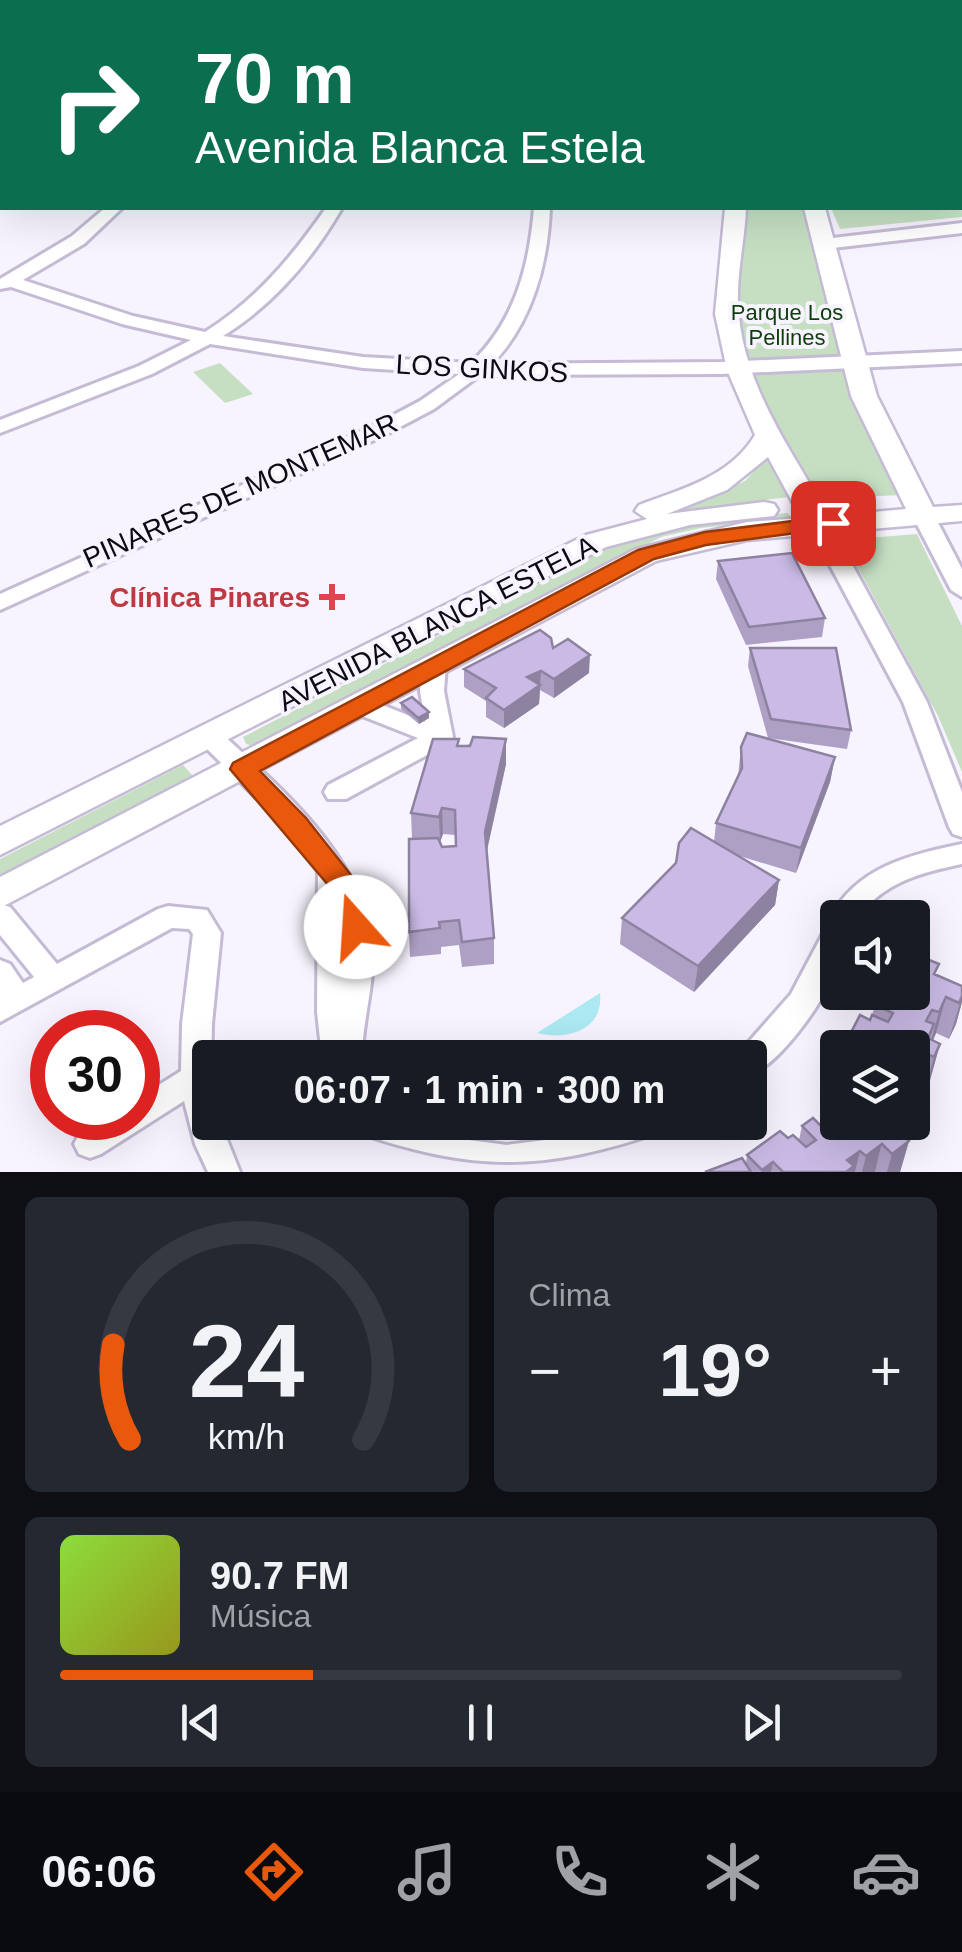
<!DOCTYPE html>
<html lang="es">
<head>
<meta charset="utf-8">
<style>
	body { margin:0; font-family:Arial,sans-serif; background:#242831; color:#f1f3f6; height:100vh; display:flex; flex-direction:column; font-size:38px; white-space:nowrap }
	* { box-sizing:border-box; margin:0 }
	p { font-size:32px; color:#9ea1a6 }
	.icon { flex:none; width:55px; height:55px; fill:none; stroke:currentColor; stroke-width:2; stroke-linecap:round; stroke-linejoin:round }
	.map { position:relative; height:1172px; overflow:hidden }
	.details { display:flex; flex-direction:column; gap:25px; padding:25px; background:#0d0f14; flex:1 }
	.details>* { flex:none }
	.hud { position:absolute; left:0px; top:0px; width:962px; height:210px; box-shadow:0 10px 40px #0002; background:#0b6e4f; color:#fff; overflow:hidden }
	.controls { position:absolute; left:820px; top:900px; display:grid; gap:20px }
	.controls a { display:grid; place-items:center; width:110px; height:110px; border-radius:10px; background:#171b24; box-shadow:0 10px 40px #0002; font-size:50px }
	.speed { position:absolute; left:30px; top:1010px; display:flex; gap:20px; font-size:50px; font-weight:700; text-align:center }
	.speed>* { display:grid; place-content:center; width:130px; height:130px; border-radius:50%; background:#171b24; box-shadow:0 10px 40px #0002; line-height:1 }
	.speed .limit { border:15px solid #d22; background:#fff; color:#111 }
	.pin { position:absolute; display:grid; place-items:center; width:85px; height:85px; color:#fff; margin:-42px; border-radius:20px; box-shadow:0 5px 15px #0006 }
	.me { position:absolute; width:110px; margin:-55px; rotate:341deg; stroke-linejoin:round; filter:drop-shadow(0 0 8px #0008) }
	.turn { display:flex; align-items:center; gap:35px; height:210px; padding:0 30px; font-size:45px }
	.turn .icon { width:130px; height:130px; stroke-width:2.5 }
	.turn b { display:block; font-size:70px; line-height:85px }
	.big { font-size:75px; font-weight:600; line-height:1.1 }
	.details .card { flex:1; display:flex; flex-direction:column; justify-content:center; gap:15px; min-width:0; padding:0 35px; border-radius:15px; background:#242831 }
	.details .dial { align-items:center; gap:0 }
	.dial svg { height:260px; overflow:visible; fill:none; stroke:#363941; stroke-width:7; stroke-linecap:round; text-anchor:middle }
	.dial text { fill:#f1f3f6; stroke:none }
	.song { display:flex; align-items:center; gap:30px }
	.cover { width:120px; height:120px; border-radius:15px; background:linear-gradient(135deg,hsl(90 70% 55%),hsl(60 70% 35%)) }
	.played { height:10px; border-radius:5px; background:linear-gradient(90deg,#ea580c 30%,#363941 30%) }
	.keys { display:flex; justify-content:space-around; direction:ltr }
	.heat { display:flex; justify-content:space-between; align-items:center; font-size:55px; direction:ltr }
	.details .tiles { flex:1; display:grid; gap:25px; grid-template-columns:1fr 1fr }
	.card:last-child { grid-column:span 2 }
	.trip { position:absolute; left:192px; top:1040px; width:575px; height:100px; border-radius:10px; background:#171b24; box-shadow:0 10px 40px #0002; font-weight:600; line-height:100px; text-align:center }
	.menu { display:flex; height:160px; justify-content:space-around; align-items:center; background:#090b0e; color:#9ea1a6 }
	.menu .icon { width:70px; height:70px }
	.menu .selected { color:#ea580c }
	.menu b { font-size:45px; color:#f1f3f6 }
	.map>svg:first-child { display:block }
	.green { fill:#c6dfc3 }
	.water { fill:#ace9f2 }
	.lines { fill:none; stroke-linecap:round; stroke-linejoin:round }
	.minor-casing { stroke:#c5bbd5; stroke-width:6 }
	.major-casing { stroke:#c5bbd5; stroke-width:5 }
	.minor { fill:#fff; fill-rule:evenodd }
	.major { fill:#fff; fill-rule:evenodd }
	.wall { fill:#aea0c5; fill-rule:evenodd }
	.shaded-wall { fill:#8d82a0 }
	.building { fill:#cabae5; stroke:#8d82a0; stroke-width:2.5 }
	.route { fill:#ea580c; stroke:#983908; stroke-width:2.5 }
	.health-dot { fill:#e0444e; stroke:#f8f4ff; stroke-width:4 }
	.labels { text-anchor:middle; stroke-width:8; stroke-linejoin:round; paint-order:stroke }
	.far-park-label { font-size:22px; fill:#0e3e0c; stroke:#f8f4ff }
	.street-label { font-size:28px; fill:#0d0a13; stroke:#f8f4ff }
	.health-label { font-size:28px; font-weight:bold; fill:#be3a42; stroke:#f8f4ff; text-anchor:end }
</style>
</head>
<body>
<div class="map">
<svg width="962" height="1172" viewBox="0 0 962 1172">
	<rect width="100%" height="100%" fill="#f8f4ff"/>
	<g class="green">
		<polygon points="9,0 642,0 645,2 11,2"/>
		<polygon points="960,159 962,217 840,229 831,208 960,208"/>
		<path d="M743,208H807L816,244L904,495L822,498C775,430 735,372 736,285C736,260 742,233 743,208Z"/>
		<polygon points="220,363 253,394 225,403 193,372"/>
		<polygon points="766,458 788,497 676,512 745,481"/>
		<polygon points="787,513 792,517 701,528 661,537 253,746 246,744 243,737 622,541 689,522"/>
		<polygon points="917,534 962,626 962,772 938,716 843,540"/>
		<polygon points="183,765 193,776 0,876 0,859"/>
	</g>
	<path class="water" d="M600,993C604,1030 567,1041 537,1033Z"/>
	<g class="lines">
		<defs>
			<g id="minor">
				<polygon points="836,0 850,0 851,2 838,2"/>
				<polygon points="0,3 2,4 2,19 0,18"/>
				<rect x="960" y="13" width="2" height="8"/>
				<polygon points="2,44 2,62 0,63 0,45"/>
				<rect x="960" y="97" width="2" height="9"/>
				<rect x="0" y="102" width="2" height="8"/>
				<rect x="960" y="149" width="2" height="10"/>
				<path d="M105,208H122L84,244L23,280L133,316L205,332C256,300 292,257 326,208H342C313,258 273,305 223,336L363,357L471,363C515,321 529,267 534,208H550C548,264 532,323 492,364L721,362L962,351V363L721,374L480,375L434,409L383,436L0,610V594L369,428L420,401L459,374L363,368L210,344L152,374L0,433V420L139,366L191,340L122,324L11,287L0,289V279L72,236Z"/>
				<polygon points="962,223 962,233 824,249 816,244 824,239"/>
				<polygon points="923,509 934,515 962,569 962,597 951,590 912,515"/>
				<polygon points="819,518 830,524 927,702 962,792 962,837 953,834 949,827 903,702 808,524"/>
				<polygon points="434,658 446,666 444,691 453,737 449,743 346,799 328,799 324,792 328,785 418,738 352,712 349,706 352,700 370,700 425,722 420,691 422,666"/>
				<path d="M211,729L220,732C283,791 364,857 372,949C375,985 362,1021 362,1058H322L317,1012L318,871L273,814L202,744L198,738L202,732Z"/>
				<path d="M962,844V864C924,872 881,882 859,918H838C838,932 841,951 837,965C829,996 780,1064 750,1075V1058H737L739,1053L791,994L828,924L832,923L830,918C857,867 909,855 962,844Z"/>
				<path d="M0,904L10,907L57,964L158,909L168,906L207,910L221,933L212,1024L210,1122H220L240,1172H208L195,1144L184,1101L101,1154L90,1158L79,1154L74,1144C86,1119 113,1118 138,1118V1098L181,1071L182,1024L193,934L189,929L172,928L0,1022V960L10,964L23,983L34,977L0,935Z"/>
				<path d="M351,1122H401L438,1136L507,1145L576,1136L614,1122H665L660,1132C543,1172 473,1172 356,1132Z"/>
			</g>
			<g id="major">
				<polygon points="648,0 667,0 668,2 649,2"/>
				<polygon points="715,0 733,0 734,2 716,2"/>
				<path d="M725,208H746C745,239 737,270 738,302C740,381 791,450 829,516L906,509L851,396L804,208H825L877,396L933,507L962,505V521L747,540L656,561L0,908V877L636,549L747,522L801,518L768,457L727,490L667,514L764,502L774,504L778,510L774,516L690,525L606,547L0,855V826L586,535L647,519L635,511L639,505C682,489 731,476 755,435L727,370L715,314Z"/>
			</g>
		</defs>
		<use href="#minor" class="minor-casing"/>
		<use href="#major" class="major-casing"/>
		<use href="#minor" class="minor"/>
		<use href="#major" class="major"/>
	</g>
	<g class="wall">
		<polygon points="767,0 840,0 839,2 767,2"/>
		<polygon points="718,561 825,618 822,637 746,645 716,579"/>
		<polygon points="553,648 589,673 554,698 540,690 539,704 504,728 486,717 486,701 464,687 464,669"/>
		<polygon points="750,648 851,730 847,749 768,738 748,666"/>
		<polygon points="401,703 429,718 419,724 401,709"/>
		<path d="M506,739V764L487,851L494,938V964L462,967L459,945L441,947V954L410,957L409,932L412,838L411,813L459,746ZM443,834L455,835L456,846L442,847L440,842Z"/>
		<polygon points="741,747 835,757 830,782 796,873 736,855 779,880 775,905 694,992 620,944 622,918 714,842 716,823 738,777"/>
		<polygon points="936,975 962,986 962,1002 956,1024 949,1039 936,1033 933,1041 940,1044 930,1080 924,1093 912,1088 912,1048 844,1048 860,1015 870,1020 877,1001 874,1000 875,992 912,992"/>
		<polygon points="838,1083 838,1122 909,1141 900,1172 705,1172 746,1163 747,1155 788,1138 799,1140 802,1126 826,1131 830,1128 824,1123 832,1087"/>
	</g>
	<g class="shaded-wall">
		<polygon points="780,0 840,0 839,2 779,2"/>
		<polygon points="874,0 914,0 874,2"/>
		<polygon points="590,655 589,673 554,698 554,679"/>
		<polygon points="541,671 539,704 504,728 504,710 527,677"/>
		<polygon points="429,712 429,718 419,724 418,718"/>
		<polygon points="506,739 506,764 485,858 485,832"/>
		<polygon points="835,757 830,782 796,873 801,848"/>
		<polygon points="442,808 443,834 440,842 439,817"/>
		<polygon points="779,880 775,905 694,992 698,966"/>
		<polygon points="962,996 962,1002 956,1024 949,1039"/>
		<polygon points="946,997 936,1033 929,1048 939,1012"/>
		<polygon points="940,1044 930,1080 924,1093 934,1057"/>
		<polygon points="880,1122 884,1144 881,1146 875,1172 862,1172 866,1156"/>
		<polygon points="909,1141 900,1172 887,1172 892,1154"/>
		<polygon points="860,1151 855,1172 845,1172 847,1160"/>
		<polygon points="773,1162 771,1172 762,1172 762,1170"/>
	</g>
	<g class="building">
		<polygon points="792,553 825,618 749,627 718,561"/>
		<polygon points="540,630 551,638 553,648 568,639 590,655 554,679 541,671 527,677 540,685 504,710 486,698 496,688 464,669"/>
		<polygon points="750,648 836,648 851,730 771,719"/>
		<polygon points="412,697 429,712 418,718 401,703"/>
		<polygon points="747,733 835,757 801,848 716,823 742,768 741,747"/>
		<polygon points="473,737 506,739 485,832 494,938 462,942 459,920 439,922 440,928 409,932 409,839 438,838 442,847 456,846 455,810 442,808 439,817 411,813 433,739 459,739 457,746 470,746"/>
		<polygon points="691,828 779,880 698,966 622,918 676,863 679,843"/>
		<polygon points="912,953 939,964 934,974 962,986 962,996 959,1003 946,997 939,1012 932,1010 926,1021 934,1024 928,1038 940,1044 934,1057 907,1045 905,1048 899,1048 893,1045 891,1048 876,1048 868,1044 867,1048 848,1048 844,1046 860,1015 870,1020 872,1015 888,1022 893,1013 875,1005 881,995 897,1002 902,992 912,992"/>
		<polygon points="813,1118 826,1131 838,1122 889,1122 909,1141 892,1154 882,1144 866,1156 860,1151 847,1160 854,1166 846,1172 783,1172 773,1162 762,1170 747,1155 780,1131 788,1138 793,1135 806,1147 816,1140 802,1126"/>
		<polygon points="742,1158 751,1172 705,1172"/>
	</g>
	<polygon class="route" points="833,516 841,518 844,523 841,527 706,545 654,559 260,771 306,818 351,875 370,927 366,935 356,938 345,935 329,886 230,769 233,763 638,550 705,532"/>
	<path class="health-dot" d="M327 582h10v10h10v10h-10v10h-10v-10h-10v-10h10z"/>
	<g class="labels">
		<g class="far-park-label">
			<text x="787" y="320">Parque Los<tspan x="787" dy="25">Pellines</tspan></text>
		</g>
		<g class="street-label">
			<text transform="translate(482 368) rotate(3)" y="10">LOS GINKOS</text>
			<text transform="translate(240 490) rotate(-24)" y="10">PINARES DE MONTEMAR</text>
			<text transform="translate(437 623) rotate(-27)" y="10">AVENIDA BLANCA ESTELA</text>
		</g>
		<g class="health-label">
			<text x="310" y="607">Clínica Pinares</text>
		</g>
	</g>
</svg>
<div class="controls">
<a><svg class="icon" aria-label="sound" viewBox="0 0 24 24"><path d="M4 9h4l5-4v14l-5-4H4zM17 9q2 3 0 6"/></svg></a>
<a><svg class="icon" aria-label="layers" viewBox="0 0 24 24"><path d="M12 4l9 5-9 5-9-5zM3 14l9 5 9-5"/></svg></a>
</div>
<div class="speed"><div class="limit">30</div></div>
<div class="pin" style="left:833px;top:523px;background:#d93025"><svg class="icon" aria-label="arrive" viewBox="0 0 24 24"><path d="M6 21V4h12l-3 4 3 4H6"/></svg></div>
<svg class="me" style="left:356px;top:927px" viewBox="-20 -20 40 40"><circle r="19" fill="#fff"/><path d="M0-13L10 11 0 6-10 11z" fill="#ea580c"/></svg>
<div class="trip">06:07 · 1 min · 300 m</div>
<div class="hud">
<div class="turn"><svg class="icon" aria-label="right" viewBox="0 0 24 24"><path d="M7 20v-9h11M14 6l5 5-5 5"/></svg><div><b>70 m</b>Avenida Blanca Estela</div></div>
</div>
</div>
<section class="details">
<div class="tiles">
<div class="card dial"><svg viewBox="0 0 100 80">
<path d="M14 69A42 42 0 1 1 86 69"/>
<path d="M14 69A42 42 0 0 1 9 40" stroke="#ea580c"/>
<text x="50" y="56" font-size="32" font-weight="700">24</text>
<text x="50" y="72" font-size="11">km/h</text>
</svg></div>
<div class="card"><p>Clima</p>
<div class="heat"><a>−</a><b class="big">19°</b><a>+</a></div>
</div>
<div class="card">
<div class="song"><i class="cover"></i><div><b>90.7 FM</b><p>Música</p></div></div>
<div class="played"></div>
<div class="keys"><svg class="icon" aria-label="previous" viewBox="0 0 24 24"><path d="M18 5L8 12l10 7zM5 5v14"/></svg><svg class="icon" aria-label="pause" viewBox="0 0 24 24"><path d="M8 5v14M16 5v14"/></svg><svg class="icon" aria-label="next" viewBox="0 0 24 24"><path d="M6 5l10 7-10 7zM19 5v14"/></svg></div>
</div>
</div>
</section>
<nav class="menu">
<b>06:06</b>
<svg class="icon selected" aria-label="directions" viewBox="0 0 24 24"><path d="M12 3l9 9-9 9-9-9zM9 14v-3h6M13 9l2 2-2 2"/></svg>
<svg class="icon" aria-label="music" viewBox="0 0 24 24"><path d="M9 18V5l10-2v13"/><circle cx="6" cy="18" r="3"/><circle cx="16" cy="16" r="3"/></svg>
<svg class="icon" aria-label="phone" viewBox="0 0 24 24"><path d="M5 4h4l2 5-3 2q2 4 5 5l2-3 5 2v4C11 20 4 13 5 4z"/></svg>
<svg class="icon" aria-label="climate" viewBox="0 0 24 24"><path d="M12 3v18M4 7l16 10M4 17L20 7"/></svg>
<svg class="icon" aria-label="car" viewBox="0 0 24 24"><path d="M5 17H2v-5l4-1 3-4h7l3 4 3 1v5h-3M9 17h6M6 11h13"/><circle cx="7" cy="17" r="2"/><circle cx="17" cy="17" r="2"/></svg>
</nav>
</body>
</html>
